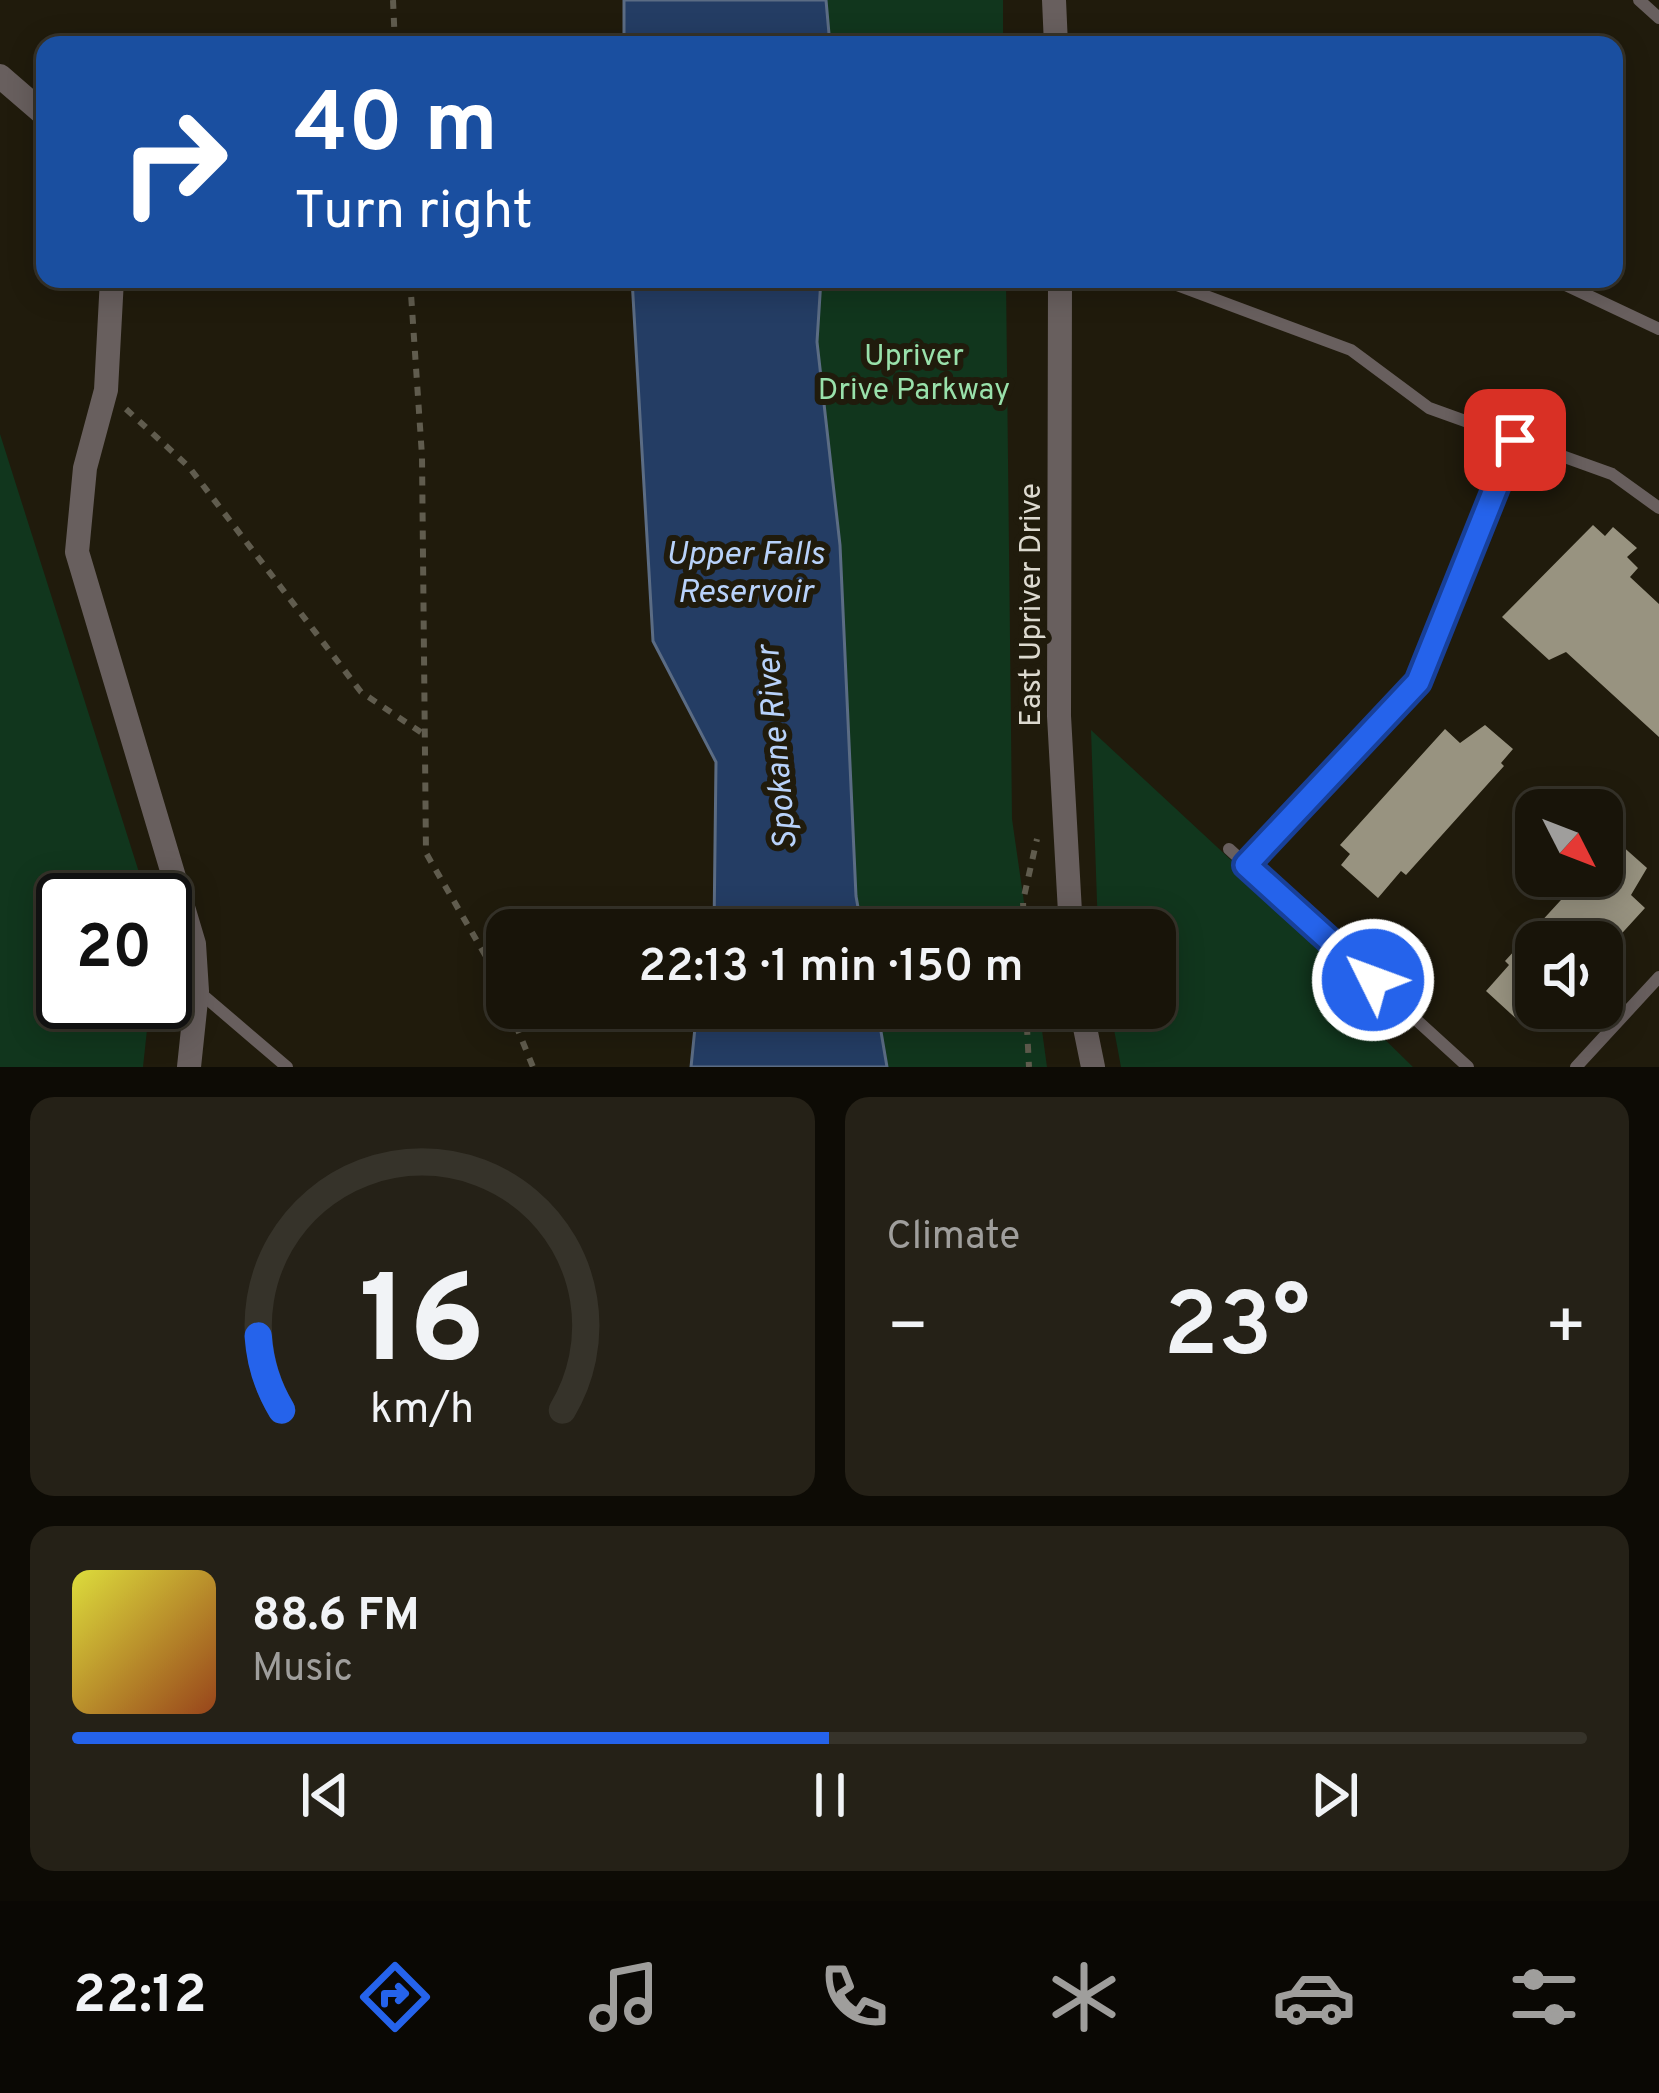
<!DOCTYPE html>
<html lang="en">
<head>
<meta charset="utf-8">
<style>
	body { margin:0; font-family:Overpass,sans-serif; background:#252117; color:#f1f3f6; height:100vh; display:flex; flex-direction:column; font-size:45px; white-space:nowrap }
	* { box-sizing:border-box; margin:0 }
	p { font-size:39px; color:#9f9e9c }
	.icon { flex:none; width:66px; height:66px; fill:none; stroke:currentColor; stroke-width:2; stroke-linecap:round; stroke-linejoin:round }
	.map { position:relative; height:1067px; overflow:hidden }
	.drawer { display:flex; flex-direction:column; gap:30px; padding:30px; background:#0d0b05; flex:1 }
	.drawer>* { flex:none }
	.hud { position:absolute; left:36px; top:36px; width:1587px; height:252px; border-radius:24px; box-shadow:0 6px 30px #0003,0 0 0 3px #36332a; background:#1a4fa0; color:#fff; overflow:hidden }
	.needle { width:78px; rotate:132deg }
	.controls { position:absolute; left:1515px; top:789px; display:grid; gap:24px }
	.controls a { display:grid; place-items:center; width:108px; height:108px; border-radius:24px; background:#181409; box-shadow:0 6px 30px #0003,0 0 0 3px #36332a; font-size:60px }
	.speed { position:absolute; left:36px; top:873px; display:flex; gap:24px; font-size:60px; font-weight:700; text-align:center }
	.speed>* { display:grid; place-content:center; width:156px; height:156px; border-radius:50%; background:#181409; box-shadow:0 6px 30px #0003,0 0 0 3px #36332a; line-height:1 }
	.speed .limit { border:6px solid #111; border-radius:18px; background:#fff; color:#111 }
	.pin { position:absolute; display:grid; place-items:center; width:102px; height:102px; color:#fff; margin:-51px; border-radius:24px; box-shadow:0 6px 18px #0006 }
	.me { position:absolute; width:132px; margin:-66px; rotate:312deg; stroke-linejoin:round; filter:drop-shadow(0 0 9px #0008) }
	.turn { display:flex; align-items:center; gap:42px; height:252px; padding:0 60px; font-size:54px }
	.turn .icon { width:156px; height:156px; stroke-width:2.5 }
	.turn b { display:block; font-size:84px; line-height:102px }
	.big { font-size:90px; font-weight:600; line-height:1.1 }
	.drawer .card { flex:1; display:flex; flex-direction:column; justify-content:center; gap:18px; min-width:0; padding:0 42px; border-radius:24px; background:#252117 }
	.drawer .dial { align-items:center; gap:0 }
	.dial svg { height:312px; overflow:visible; fill:none; stroke:#36332a; stroke-width:7; stroke-linecap:round; text-anchor:middle }
	.dial text { fill:#f1f3f6; stroke:none }
	.song { display:flex; align-items:center; gap:36px }
	.cover { width:144px; height:144px; border-radius:18px; background:linear-gradient(135deg,hsl(60 70% 55%),hsl(20 70% 35%)) }
	.played { height:12px; border-radius:6px; background:linear-gradient(90deg,#2563eb 50%,#36332a 50%) }
	.keys { display:flex; justify-content:space-around; direction:ltr }
	.heat { display:flex; justify-content:space-between; align-items:center; font-size:66px; direction:ltr }
	.drawer .tiles { flex:1; display:grid; gap:30px; grid-template-columns:1fr 1fr }
	.card:last-child { grid-column:span 2 }
	.trip { position:absolute; left:486px; top:909px; width:690px; height:120px; border-radius:24px; background:#181409; box-shadow:0 6px 30px #0003,0 0 0 3px #36332a; font-weight:600; line-height:120px; text-align:center }
	.menu { display:flex; height:192px; justify-content:space-around; align-items:center; background:#0a0804; color:#9f9e9c }
	.menu .icon { width:84px; height:84px }
	.menu .current { color:#2563eb }
	.menu b { font-size:54px; color:#f1f3f6 }
	.map>svg:first-child { display:block }
	.green { fill:#11361d }
	.water { fill:#243d64; stroke:#5b6c84; stroke-width:3 }
	.building { fill:#989380 }
	.lines { fill:none; stroke-linecap:round; stroke-linejoin:round }
	.path { stroke:#605c4e; stroke-width:6; stroke-dasharray:9 9; stroke-linecap:butt }
	.service { stroke:#685f5e; stroke-width:12 }
	.minor { stroke:#685f5e; stroke-width:24 }
	.tertiary { stroke:#685f5e; stroke-width:24 }
	.route-casing { stroke:#184099; stroke-width:30 }
	.route { stroke:#2563eb; stroke-width:21 }
	.labels { text-anchor:middle; stroke-width:12; stroke-linejoin:round; paint-order:stroke }
	.park-label { font-size:30px; fill:#99e1ab; stroke:#201b0c }
	.street-label { font-size:30px; fill:#dcd9cf; stroke:#201b0c }
	.water-label { font-size:33px; font-style:italic; fill:#b8d2fa; stroke:#201b0c }
</style>
</head>
<body>
<div class="map">
<svg width="1659" height="1067" viewBox="0 0 1659 1067">
	<rect width="100%" height="100%" fill="#201b0c"/>
	<g class="green">
		<polygon points="826,0 1003,0 1003,45 830,45"/>
		<polygon points="821,279 1006,279 1012,819 1028,930 862,930 856,896 840,545 817,342"/>
		<polygon points="0,434 143,885 155,900 63,900 63,1002 150,1002 143,1067 0,1067"/>
		<polygon points="1091,730 1383,1001 1367,1022 1413,1067 1121,1067 1110,1008 1155,1008 1155,930 1098,930"/>
		<polygon points="877,1008 1039,1008 1047,1067 887,1067"/>
	</g>
	<g class="water">
		<polygon points="624,0 826,0 830,45 624,45"/>
		<polygon points="632,279 821,279 817,342 840,545 856,896 862,930 714,930 716,762 653,641"/>
		<polygon points="697,1008 877,1008 887,1067 691,1067"/>
	</g>
	<g class="building">
		<polygon points="1593,525 1605,536 1613,527 1637,548 1627,557 1638,568 1630,577 1659,604 1659,737 1566,652 1549,660 1502,617"/>
		<polygon points="1485,725 1513,749 1501,763 1504,766 1406,875 1401,871 1378,898 1341,865 1350,854 1340,845 1445,729 1460,743"/>
		<polygon points="1620,844 1647,868 1631,895 1645,908 1614,942 1536,942 1536,1008 1522,1024 1486,991 1509,965 1505,961 1583,876 1602,876 1602,864"/>
	</g>
	<g class="lines">
		<g class="path">
			<polyline points="393,0 395,45"/>
			<polyline points="410,279 422,456 426,853 488,960 507,1004"/>
			<polyline points="126,409 189,467 361,692 422,733"/>
			<polyline points="1024,930 1023,901 1037,839"/>
			<polyline points="509,1008 533,1067"/>
			<polyline points="1026,1008 1029,1067"/>
		</g>
		<g class="service">
			<polyline points="1639,0 1659,18"/>
			<polyline points="1553,279 1659,329"/>
			<polyline points="1060,281 1174,284 1351,350 1429,408 1612,474 1659,508"/>
			<polyline points="1229,849 1468,1067"/>
			<polyline points="1247,865 1418,682 1515,440"/>
			<polyline points="198,991 287,1067"/>
			<polyline points="1576,1067 1659,977"/>
		</g>
		<g class="minor">
			<polyline points="0,76 45,115"/>
			<polyline points="112,279 106,390 85,468 77,552 194,944 197,991 189,1067"/>
		</g>
		<g class="tertiary">
			<polyline points="1054,0 1056,45"/>
			<polyline points="1060,279 1059,716 1071,930"/>
			<polyline points="1081,1008 1093,1067"/>
		</g>
	</g>
	<g class="lines">
		<defs>
			<polyline id="route" points="1373,980 1246,865 1418,682 1515,440"/>
		</defs>
		<use href="#route" class="route-casing"/>
		<use href="#route" class="route"/>
	</g>
	<g class="labels">
		<g class="park-label">
			<text x="914" y="365">Upriver<tspan x="914" dy="34">Drive Parkway</tspan></text>
		</g>
		<g class="street-label">
			<text transform="translate(1030 605) rotate(-90)" y="10">East Upriver Drive</text>
		</g>
		<g class="water-label">
			<text x="745" y="564">Upper Falls<tspan x="745" dy="38">Reservoir</tspan></text>
			<text transform="translate(775 748) rotate(-95)" y="12">Spokane River</text>
		</g>
	</g>
</svg>
<div class="controls">
<a><svg class="needle" viewBox="-14 -14 28 28"><path d="M0-13l5 13h-10z" fill="#e53935"/><path d="M0 13l5-13h-10z" fill="#9f9e9c"/></svg></a>
<a><svg class="icon" aria-label="sound" viewBox="0 0 24 24"><path d="M4 9h4l5-4v14l-5-4H4zM17 9q2 3 0 6"/></svg></a>
</div>
<div class="speed"><div class="limit">20</div></div>
<div class="pin" style="left:1515px;top:440px;background:#d93025"><svg class="icon" aria-label="arrive" viewBox="0 0 24 24"><path d="M6 21V4h12l-3 4 3 4H6"/></svg></div>
<svg class="me" style="left:1373px;top:980px" viewBox="-20 -20 40 40"><circle r="17" fill="#2563eb" stroke="#fff" stroke-width="3"/><path d="M0-11L8 9 0 5-8 9z" fill="#fff"/></svg>
<div class="trip">22:13 · 1 min · 150 m</div>
<div class="hud">
<div class="turn"><svg class="icon" aria-label="right" viewBox="0 0 24 24"><path d="M7 20v-9h11M14 6l5 5-5 5"/></svg><div><b>40 m</b>Turn right</div></div>
</div>
</div>
<section class="drawer">
<div class="tiles">
<div class="card dial"><svg viewBox="0 0 100 80">
<path d="M14 69A42 42 0 1 1 86 69"/>
<path d="M14 69A42 42 0 0 1 8 50" stroke="#2563eb"/>
<text x="50" y="56" font-size="32" font-weight="700">16</text>
<text x="50" y="72" font-size="11">km/h</text>
</svg></div>
<div class="card"><p>Climate</p>
<div class="heat"><a>−</a><b class="big">23°</b><a>+</a></div>
</div>
<div class="card">
<div class="song"><i class="cover"></i><div><b>88.6 FM</b><p>Music</p></div></div>
<div class="played"></div>
<div class="keys"><svg class="icon" aria-label="previous" viewBox="0 0 24 24"><path d="M18 5L8 12l10 7zM5 5v14"/></svg><svg class="icon" aria-label="pause" viewBox="0 0 24 24"><path d="M8 5v14M16 5v14"/></svg><svg class="icon" aria-label="next" viewBox="0 0 24 24"><path d="M6 5l10 7-10 7zM19 5v14"/></svg></div>
</div>
</div>
</section>
<nav class="menu">
<b>22:12</b>
<svg class="icon current" aria-label="directions" viewBox="0 0 24 24"><path d="M12 3l9 9-9 9-9-9zM9 14v-3h6M13 9l2 2-2 2"/></svg>
<svg class="icon" aria-label="music" viewBox="0 0 24 24"><path d="M9 18V5l10-2v13"/><circle cx="6" cy="18" r="3"/><circle cx="16" cy="16" r="3"/></svg>
<svg class="icon" aria-label="phone" viewBox="0 0 24 24"><path d="M5 4h4l2 5-3 2q2 4 5 5l2-3 5 2v4C11 20 4 13 5 4z"/></svg>
<svg class="icon" aria-label="climate" viewBox="0 0 24 24"><path d="M12 3v18M4 7l16 10M4 17L20 7"/></svg>
<svg class="icon" aria-label="car" viewBox="0 0 24 24"><path d="M5 17H2v-5l4-1 3-4h7l3 4 3 1v5h-3M9 17h6M6 11h13"/><circle cx="7" cy="17" r="2"/><circle cx="17" cy="17" r="2"/></svg>
<svg class="icon" aria-label="filters" viewBox="0 0 24 24"><path d="M4 7h16M4 17h16"/><circle cx="9" cy="7" r="2"/><circle cx="15" cy="17" r="2"/></svg>
</nav>
</body>
</html>
